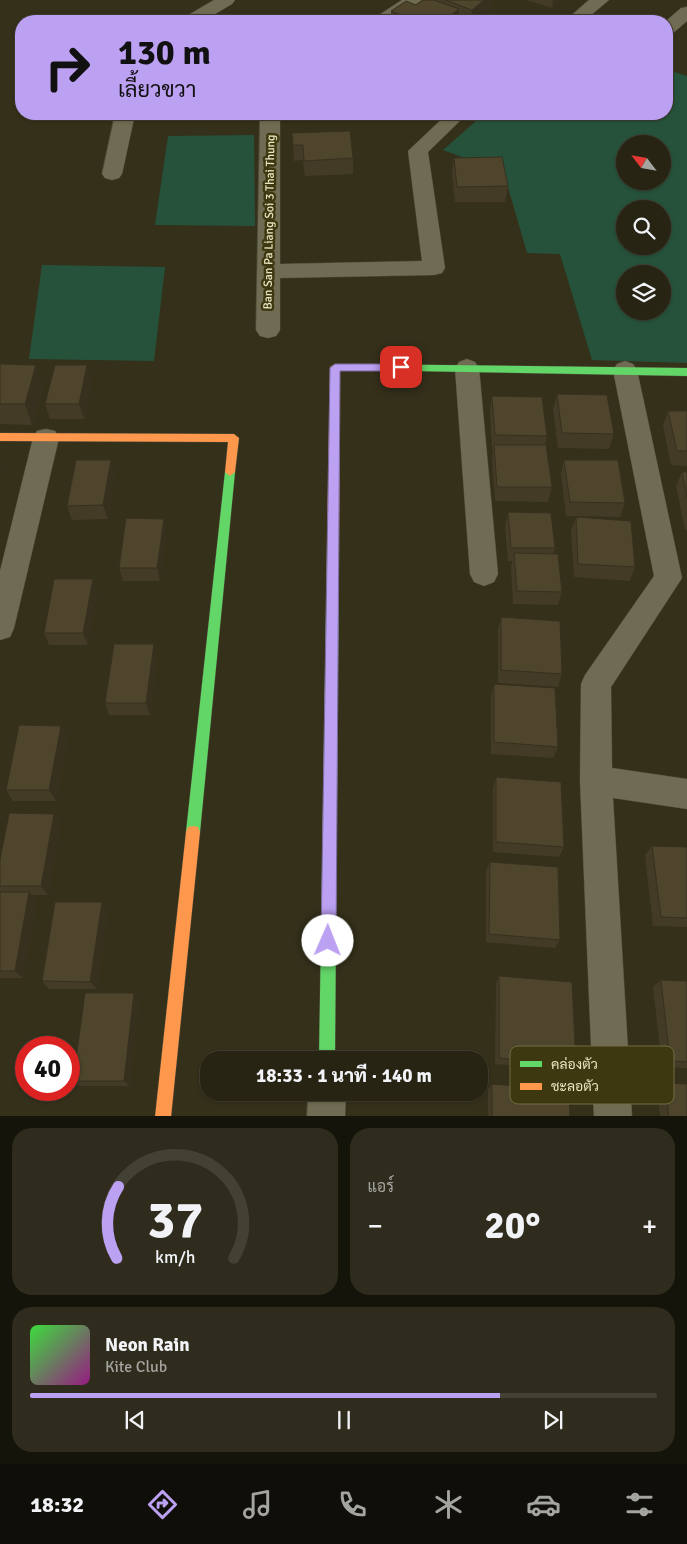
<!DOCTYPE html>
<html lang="th">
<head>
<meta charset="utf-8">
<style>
	body { margin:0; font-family:Signika,Sarabun,sans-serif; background:#2f2c1d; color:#f1f3f6; height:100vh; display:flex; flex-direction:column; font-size:19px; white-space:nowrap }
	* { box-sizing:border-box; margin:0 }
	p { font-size:16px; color:#a4a4a0 }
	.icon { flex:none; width:28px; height:28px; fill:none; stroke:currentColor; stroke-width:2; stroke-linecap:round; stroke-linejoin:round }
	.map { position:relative; height:1116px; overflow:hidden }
	.drawer { display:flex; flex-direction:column; gap:12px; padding:12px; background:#15140b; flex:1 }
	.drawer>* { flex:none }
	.hud { position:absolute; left:15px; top:15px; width:658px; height:105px; border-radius:20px; box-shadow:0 1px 4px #0004,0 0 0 1px #434134; background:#bca0f2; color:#111; overflow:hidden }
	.needle { width:32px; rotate:301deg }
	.controls { position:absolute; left:616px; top:135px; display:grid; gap:10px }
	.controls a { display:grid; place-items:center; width:55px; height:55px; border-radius:50%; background:#272414; box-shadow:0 1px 4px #0004,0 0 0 1px #434134; font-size:25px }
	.speed { position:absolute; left:15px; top:1036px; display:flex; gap:10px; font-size:25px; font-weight:700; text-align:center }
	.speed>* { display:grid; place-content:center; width:65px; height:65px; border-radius:50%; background:#272414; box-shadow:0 1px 4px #0004,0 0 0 1px #434134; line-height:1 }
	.speed .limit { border:8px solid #d22; background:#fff; color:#111 }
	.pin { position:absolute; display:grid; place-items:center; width:42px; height:42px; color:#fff; margin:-21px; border-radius:10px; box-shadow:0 2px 8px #0006 }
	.me { position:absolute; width:55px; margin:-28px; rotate:1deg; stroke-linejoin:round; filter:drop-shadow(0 0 4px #0008) }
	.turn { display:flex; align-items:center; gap:18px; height:105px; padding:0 20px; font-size:22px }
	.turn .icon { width:65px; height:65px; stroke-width:2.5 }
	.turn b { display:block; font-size:35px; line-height:42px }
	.big { font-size:38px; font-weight:800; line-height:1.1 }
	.drawer .card { flex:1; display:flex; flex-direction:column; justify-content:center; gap:8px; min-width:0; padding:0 18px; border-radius:20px; background:#2f2c1d }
	.drawer .dial { align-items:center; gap:0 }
	.dial svg { height:130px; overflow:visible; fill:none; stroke:#434134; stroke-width:7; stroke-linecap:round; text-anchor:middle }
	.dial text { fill:#f1f3f6; stroke:none }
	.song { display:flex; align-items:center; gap:15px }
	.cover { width:60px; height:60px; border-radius:8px; background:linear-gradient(135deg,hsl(120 70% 55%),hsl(310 70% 35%)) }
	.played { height:5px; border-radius:2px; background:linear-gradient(90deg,#bca0f2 75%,#434134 75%) }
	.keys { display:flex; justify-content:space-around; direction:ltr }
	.heat { display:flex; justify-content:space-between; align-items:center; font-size:28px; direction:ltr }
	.drawer .tiles { flex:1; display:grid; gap:12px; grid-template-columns:1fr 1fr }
	.card:last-child { grid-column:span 2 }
	.trip { position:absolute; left:200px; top:1051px; width:288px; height:50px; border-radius:20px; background:#272414; box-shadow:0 1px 4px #0004,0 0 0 1px #434134; font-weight:800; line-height:50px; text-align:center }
	.tab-bar { display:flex; height:80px; justify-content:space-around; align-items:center; background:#100e08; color:#a4a4a0 }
	.tab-bar .icon { width:35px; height:35px }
	.tab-bar .selected { color:#bca0f2 }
	.tab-bar b { font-size:22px; color:#f1f3f6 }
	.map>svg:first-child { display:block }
	.green { fill:#26523b; fill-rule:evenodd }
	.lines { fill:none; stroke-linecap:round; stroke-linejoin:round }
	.street-casing { stroke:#4d4a38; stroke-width:1 }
	.fast-casing { stroke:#4d4a38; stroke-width:1 }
	.slow-casing { stroke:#4d4a38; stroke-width:1 }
	.street { fill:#706c53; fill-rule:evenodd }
	.fast { fill:#63d668; fill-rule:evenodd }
	.slow { fill:#ff974d; fill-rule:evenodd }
	.wall { fill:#433b26 }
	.shaded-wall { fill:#37301f }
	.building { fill:#4e452c; stroke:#37301f }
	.route { fill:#bca0f2; stroke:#7a689d }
	.labels { text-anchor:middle; stroke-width:5; stroke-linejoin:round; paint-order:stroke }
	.far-street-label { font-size:12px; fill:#eae6c2; stroke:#3e3810 }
	.key { fill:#3e3810; stroke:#726c45; stroke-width:1 }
	.key-label { font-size:14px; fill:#eae6c2 }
</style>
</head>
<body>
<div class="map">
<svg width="687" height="1117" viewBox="0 0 687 1117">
	<rect width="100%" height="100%" fill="#34301a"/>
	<g class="green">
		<path d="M666,69L687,76V363L592,360L560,254L527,253L504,173L443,150L484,114H666ZM625,144H662V181H625ZM625,209H662V246H625ZM625,274H662V311H625Z"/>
		<polygon points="254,135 255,226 155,225 168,136"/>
		<polygon points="42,265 165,267 154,361 29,359"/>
	</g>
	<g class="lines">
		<defs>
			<g id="street">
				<polygon points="214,0 235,0 232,4 203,21 182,21 185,17"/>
				<polygon points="402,0 422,0 393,21 373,21 376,17"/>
				<polygon points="589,0 609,0 584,21 565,21"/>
				<polygon points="687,7 687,21 672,34 666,35 666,21 681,8"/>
				<polygon points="115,114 135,114 122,174 119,178 112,180 105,178 102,174"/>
				<polygon points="260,114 280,114 280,264 422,261 408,151 447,114 467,114 428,152 445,268 442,273 434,275 280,278 280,330 276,336 268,338 260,336 256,330"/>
				<polygon points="467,359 475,362 479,368 498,574 494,582 484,586 474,582 470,574 455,368 459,362"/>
				<polygon points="625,361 633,364 637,370 682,578 611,687 612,768 687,779 687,809 613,798 632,1117 594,1117 580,781 581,684 585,675 654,576 613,370 617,364"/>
				<polygon points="46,429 55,431 59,438 14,628 10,637 0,640 0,571 33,438 37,431"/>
				<polygon points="308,1092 346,1092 345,1117 307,1117"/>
			</g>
			<g id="fast">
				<polygon points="355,364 687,368 687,376 355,370 350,367"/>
				<polygon points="230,468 235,472 200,832 198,837 193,838 188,837 186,832 225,472"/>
				<polygon points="333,540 337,542 339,545 335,1060 319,1060 327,545 329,542"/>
			</g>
			<g id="slow">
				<polygon points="335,364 355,364 360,367 355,370 340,370 339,545 337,548 329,548 327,545 330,367"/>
				<polygon points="0,433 234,434 239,438 235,472 230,476 225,472 228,442 0,441"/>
				<polygon points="193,826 198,827 200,832 171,1117 155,1117 186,832 188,827"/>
			</g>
		</defs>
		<use href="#street" class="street-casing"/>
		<use href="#fast" class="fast-casing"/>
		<use href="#slow" class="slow-casing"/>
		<use href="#street" class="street"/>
		<use href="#fast" class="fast"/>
		<use href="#slow" class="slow"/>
	</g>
	<g class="wall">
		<polygon points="423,0 493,0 493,7 474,21 461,21 458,20 458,21 391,21 391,11 416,5"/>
		<polygon points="526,0 561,0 552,8"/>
		<polygon points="292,133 353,158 353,174 305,176 303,160 294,161"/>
		<polygon points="454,158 508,186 505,202 455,202 452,173"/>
		<polygon points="0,364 43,386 32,425 0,424"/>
		<polygon points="92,380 84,419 50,419 45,404"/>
		<polygon points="557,394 614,434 609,449 558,448 553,409"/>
		<polygon points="492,396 547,436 545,445 552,487 548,502 495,501 492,459 493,450 492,450 490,411"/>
		<polygon points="668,411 687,411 687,466 671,465 663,426"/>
		<polygon points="564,460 625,503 620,517 566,516 561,474"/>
		<polygon points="682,472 687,472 687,530 685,530 676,486"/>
		<polygon points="115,474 108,519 72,520 67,506"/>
		<polygon points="508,512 555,548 553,554 562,592 558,605 513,604 511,567 512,561 508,561 505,526"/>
		<polygon points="576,517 635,567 630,581 574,577 571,531"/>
		<polygon points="167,533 160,581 123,581 119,568"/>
		<polygon points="97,593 88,645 49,645 44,633"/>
		<polygon points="501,617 562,674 558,687 498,683 498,630"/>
		<polygon points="157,657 150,715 109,715 105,703"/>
		<polygon points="494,684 558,747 553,758 491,754 491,696"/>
		<polygon points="61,726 67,737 56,801 13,801 6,790"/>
		<polygon points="496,777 564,847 559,857 493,852 493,788"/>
		<polygon points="54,814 60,824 48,895 31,895 37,901 23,978 0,978 0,860"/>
		<polygon points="652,846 687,847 687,927 653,926 645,855"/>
		<polygon points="490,862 560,940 555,948 486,942 486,871"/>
		<polygon points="107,910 97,989 49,989 42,981"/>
		<polygon points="499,976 576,1065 570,1070 495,1064 496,983"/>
		<polygon points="661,980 687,981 687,1068 662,1067 653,987"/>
		<polygon points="134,993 139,1000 129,1086 80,1086 73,1081"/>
		<polygon points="665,1083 687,1117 660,1117 657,1088"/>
		<polygon points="492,1084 570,1117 488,1117 488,1089"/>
	</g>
	<g class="shaded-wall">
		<polygon points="484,0 493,0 493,7 474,21 471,21 472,10"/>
		<polygon points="553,0 561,0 552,8"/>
		<polygon points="459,9 458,21 446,21 446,19"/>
		<polygon points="36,365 43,386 32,425 25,404"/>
		<polygon points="87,365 92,380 84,419 79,404"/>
		<polygon points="111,460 115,474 108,519 103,505"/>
		<polygon points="0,464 2,468 0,476"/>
		<polygon points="164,519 167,533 160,581 157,568"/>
		<polygon points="93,579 97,593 88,645 83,633"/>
		<polygon points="154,644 157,657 150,715 146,703"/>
		<polygon points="61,726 67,737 56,801 49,790"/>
		<polygon points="54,814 60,824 48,895 41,886"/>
		<polygon points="29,892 37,901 23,978 15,971"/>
		<polygon points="102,902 107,910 97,989 90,982"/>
		<polygon points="134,993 139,1000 129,1086 124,1081"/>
	</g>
	<g class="building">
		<polygon points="423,0 434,0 459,9 446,19 453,21 400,21 393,18 399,14 391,11 406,1 416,5"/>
		<polygon points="445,0 484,0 472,10"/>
		<polygon points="196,16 208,21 188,21"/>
		<polygon points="226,18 233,21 222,21"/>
		<polygon points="350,131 353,158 304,161 303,145 293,145 292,133"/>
		<polygon points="502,157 508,186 457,187 454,158"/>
		<polygon points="0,364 36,365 25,404 0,404"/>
		<polygon points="55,365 87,365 79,404 45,404"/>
		<polygon points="557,394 607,395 614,434 562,433"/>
		<polygon points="492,396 542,397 547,436 495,435"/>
		<polygon points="668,411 687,411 687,451 677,451"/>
		<polygon points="494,445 546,445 552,487 497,487"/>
		<polygon points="76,460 111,460 103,505 67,506"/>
		<polygon points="564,460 618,460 625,503 570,502"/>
		<polygon points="682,472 687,472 687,497"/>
		<polygon points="508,512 551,513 555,548 511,548"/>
		<polygon points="576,517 631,521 635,567 578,564"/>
		<polygon points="126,518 164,519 157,568 119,568"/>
		<polygon points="514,553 558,554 562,592 517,591"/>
		<polygon points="54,579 93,579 83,633 44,633"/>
		<polygon points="501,617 560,621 562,674 501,670"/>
		<polygon points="114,644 154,644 146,703 105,703"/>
		<polygon points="494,684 555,688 558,747 494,742"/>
		<polygon points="19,725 61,726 49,790 6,790"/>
		<polygon points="496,777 561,782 564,847 496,842"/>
		<polygon points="9,813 54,814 41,886 0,886 0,860"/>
		<polygon points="652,846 687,847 687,918 661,917"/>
		<polygon points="490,862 558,867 560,940 489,934"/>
		<polygon points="0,892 29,892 15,971 0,971"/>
		<polygon points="55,902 102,902 90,982 42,981"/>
		<polygon points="499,976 572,982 576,1065 499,1058"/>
		<polygon points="661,980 687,981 687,1062 670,1061"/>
		<polygon points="85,993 134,993 124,1081 73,1081"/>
		<polygon points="665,1083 687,1084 687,1117 669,1117"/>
		<polygon points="492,1084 569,1090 570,1117 492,1117"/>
	</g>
	<polygon class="route" points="335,364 401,364 406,367 401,371 340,371 336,941 333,946 328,948 323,946 321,941 330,368"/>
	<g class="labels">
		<g class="far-street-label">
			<text transform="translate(269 222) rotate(-89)" y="4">Ban San Pa Liang Soi 3 Thai Thung</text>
		</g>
	</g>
	<rect x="510" y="1046" width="164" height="58" rx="8" class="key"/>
	<rect x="520" y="1061" width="22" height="6" fill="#63d668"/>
	<rect x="520" y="1083" width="22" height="7" fill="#ff974d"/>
	<g class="key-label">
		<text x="551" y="1069">คล่องตัว</text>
		<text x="551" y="1091">ชะลอตัว</text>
	</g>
</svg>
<div class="controls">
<a><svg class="needle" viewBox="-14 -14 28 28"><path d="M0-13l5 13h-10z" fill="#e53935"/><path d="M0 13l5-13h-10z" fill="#a4a4a0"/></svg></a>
<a><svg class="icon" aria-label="search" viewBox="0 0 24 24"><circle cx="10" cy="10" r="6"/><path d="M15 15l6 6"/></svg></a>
<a><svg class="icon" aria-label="layers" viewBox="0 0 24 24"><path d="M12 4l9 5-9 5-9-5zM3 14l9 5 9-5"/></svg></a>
</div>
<div class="speed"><div class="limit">40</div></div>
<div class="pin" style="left:401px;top:367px;background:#d93025"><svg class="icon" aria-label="arrive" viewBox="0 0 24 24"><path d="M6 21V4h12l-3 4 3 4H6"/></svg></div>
<svg class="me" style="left:328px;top:941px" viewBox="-20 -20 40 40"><circle r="19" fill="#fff"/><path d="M0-13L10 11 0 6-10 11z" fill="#bca0f2"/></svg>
<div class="trip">18:33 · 1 นาที · 140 m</div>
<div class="hud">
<div class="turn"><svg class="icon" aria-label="right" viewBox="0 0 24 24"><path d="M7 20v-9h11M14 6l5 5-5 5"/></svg><div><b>130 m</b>เลี้ยวขวา</div></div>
</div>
</div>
<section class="drawer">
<div class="tiles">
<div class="card dial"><svg viewBox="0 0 100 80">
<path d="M14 69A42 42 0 1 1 86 69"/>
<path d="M14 69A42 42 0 0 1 15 25" stroke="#bca0f2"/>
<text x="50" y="56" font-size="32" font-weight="700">37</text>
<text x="50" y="72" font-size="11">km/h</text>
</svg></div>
<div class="card"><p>แอร์</p>
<div class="heat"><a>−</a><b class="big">20°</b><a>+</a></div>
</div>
<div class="card">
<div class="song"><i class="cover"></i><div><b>Neon Rain</b><p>Kite Club</p></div></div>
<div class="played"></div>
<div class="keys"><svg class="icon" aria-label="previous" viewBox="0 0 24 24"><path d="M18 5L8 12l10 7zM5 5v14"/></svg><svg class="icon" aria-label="pause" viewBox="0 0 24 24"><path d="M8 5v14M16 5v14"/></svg><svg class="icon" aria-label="next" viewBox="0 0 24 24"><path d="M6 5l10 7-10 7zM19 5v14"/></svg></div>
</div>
</div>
</section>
<nav class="tab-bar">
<b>18:32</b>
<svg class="icon selected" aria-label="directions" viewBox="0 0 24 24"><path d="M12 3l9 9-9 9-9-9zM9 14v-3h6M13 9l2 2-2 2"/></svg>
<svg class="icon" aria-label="music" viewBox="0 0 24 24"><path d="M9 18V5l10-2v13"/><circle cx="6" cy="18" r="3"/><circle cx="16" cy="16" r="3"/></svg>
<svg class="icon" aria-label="phone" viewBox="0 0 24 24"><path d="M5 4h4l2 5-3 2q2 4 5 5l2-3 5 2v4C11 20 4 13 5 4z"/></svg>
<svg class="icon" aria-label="climate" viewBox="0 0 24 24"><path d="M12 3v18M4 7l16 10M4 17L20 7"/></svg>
<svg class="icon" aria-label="car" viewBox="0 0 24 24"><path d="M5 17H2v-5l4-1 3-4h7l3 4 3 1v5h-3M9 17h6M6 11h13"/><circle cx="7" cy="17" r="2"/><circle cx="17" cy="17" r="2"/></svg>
<svg class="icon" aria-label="filters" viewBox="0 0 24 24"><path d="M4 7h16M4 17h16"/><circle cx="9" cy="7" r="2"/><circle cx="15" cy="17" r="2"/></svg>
</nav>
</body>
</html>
